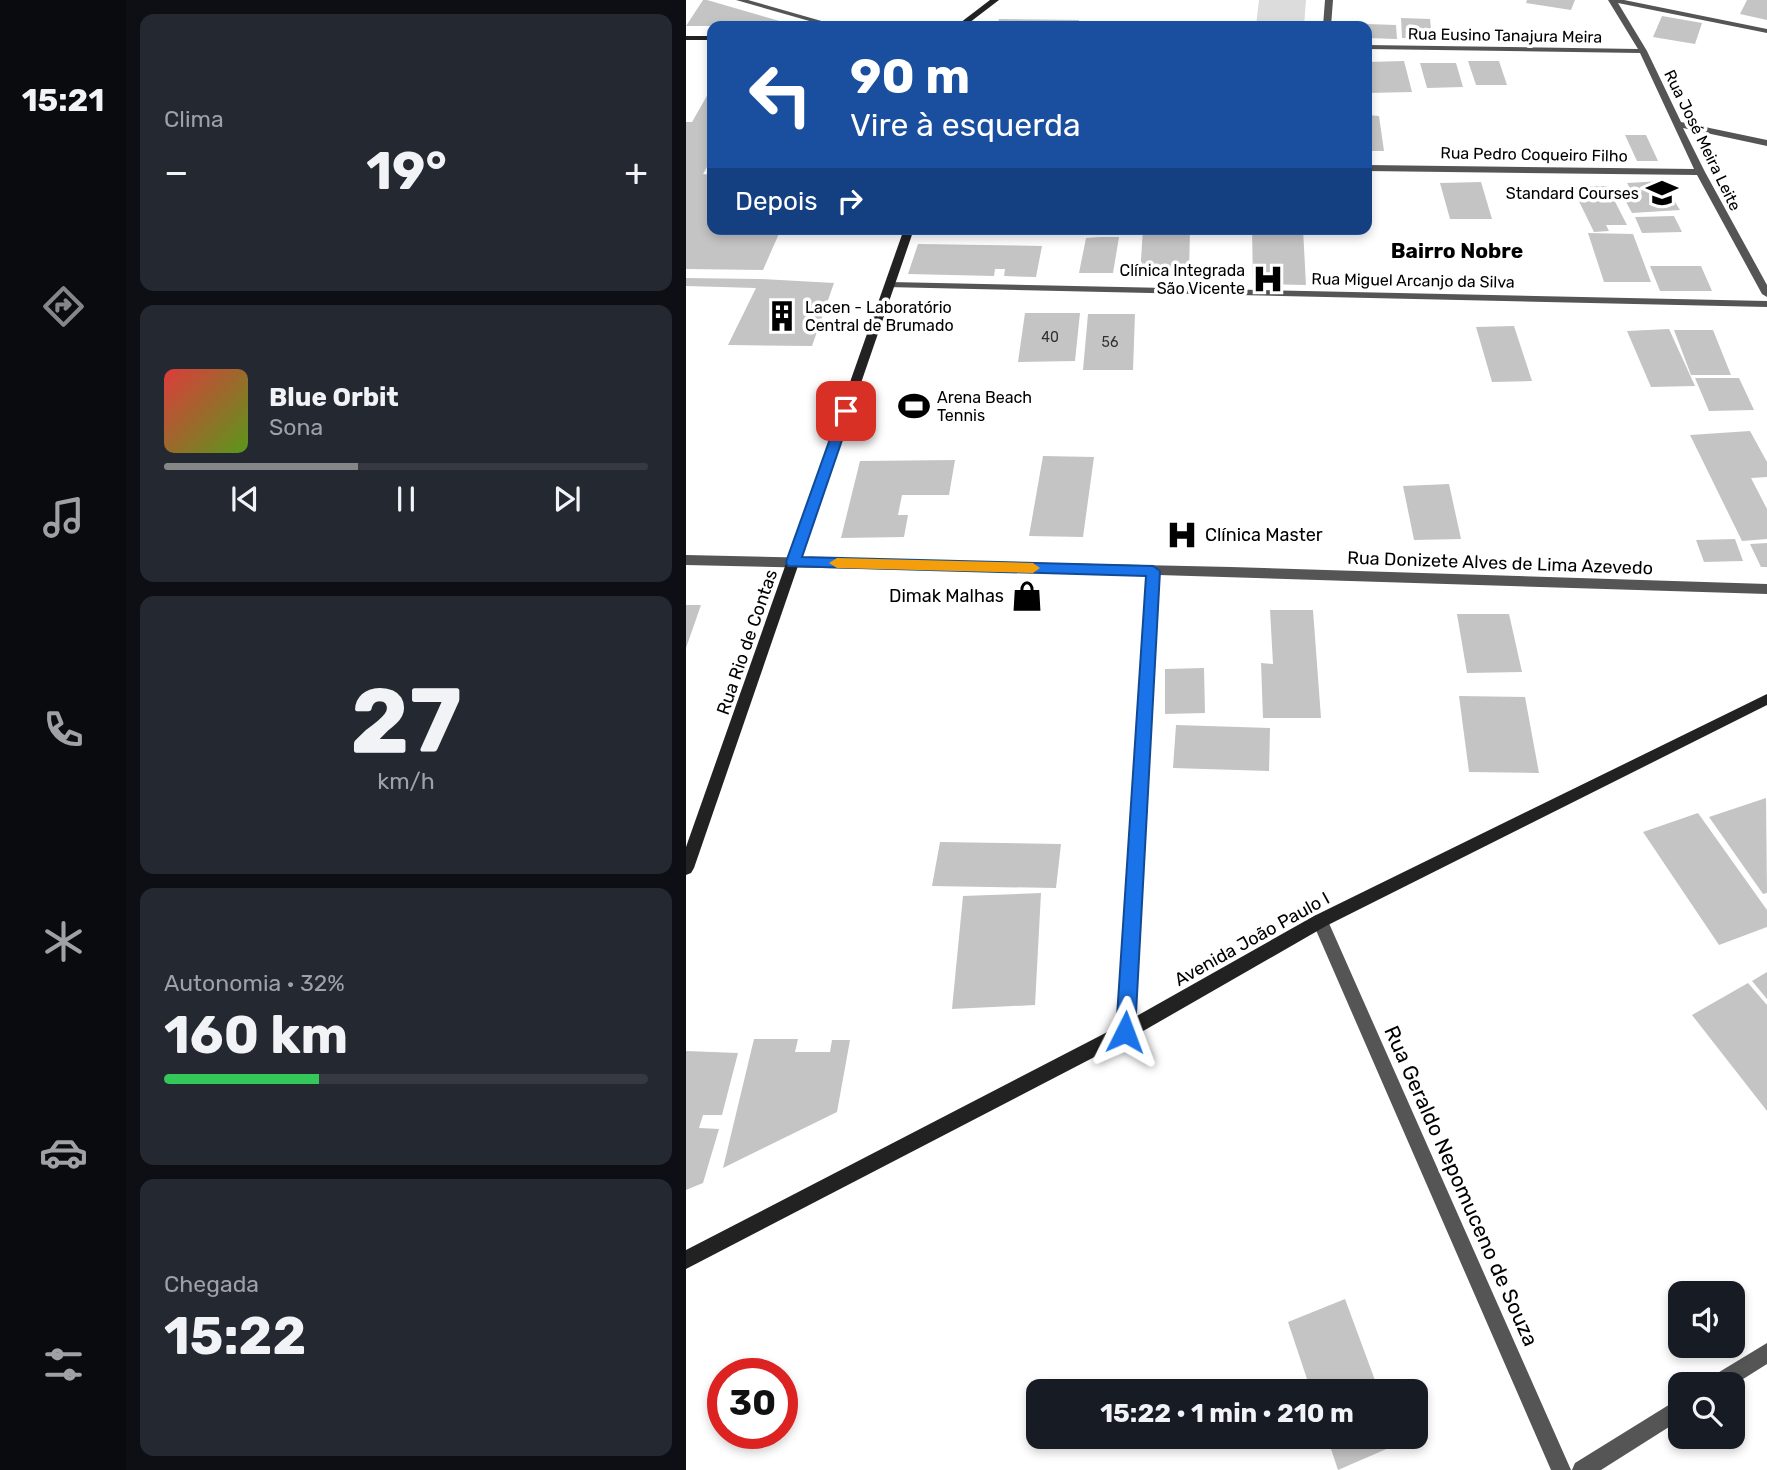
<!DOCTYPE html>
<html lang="pt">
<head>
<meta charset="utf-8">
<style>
	body { margin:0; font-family:Rubik,sans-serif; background:#242831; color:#f1f3f6; height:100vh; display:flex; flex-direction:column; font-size:26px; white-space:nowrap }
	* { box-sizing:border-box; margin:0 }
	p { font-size:23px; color:#9ea1a6 }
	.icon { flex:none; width:38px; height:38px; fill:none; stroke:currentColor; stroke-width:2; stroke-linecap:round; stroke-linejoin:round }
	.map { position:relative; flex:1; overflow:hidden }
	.details { display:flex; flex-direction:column; gap:14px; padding:14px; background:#0d0f14; width:560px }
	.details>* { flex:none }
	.banner { position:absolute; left:21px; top:21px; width:665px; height:214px; border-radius:14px; box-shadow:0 4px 10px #0003; background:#1a4fa0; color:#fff; overflow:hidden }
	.buttons { position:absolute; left:982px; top:1281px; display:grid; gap:14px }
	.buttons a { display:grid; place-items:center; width:77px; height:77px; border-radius:14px; background:#171b24; box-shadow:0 4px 10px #0003; font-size:35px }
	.speed { position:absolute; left:21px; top:1358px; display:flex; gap:14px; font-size:35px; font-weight:700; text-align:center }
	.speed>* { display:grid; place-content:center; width:91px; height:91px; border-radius:50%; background:#171b24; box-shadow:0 4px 10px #0003; line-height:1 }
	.speed .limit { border:10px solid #d22; background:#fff; color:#111 }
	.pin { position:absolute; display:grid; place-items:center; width:60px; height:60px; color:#fff; margin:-30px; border-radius:14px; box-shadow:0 4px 10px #0006 }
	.me { position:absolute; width:77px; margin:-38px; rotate:3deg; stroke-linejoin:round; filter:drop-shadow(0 0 5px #0008) }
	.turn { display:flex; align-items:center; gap:24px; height:147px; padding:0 28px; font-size:32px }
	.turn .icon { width:91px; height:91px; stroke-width:2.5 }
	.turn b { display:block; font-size:49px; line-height:60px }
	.then { display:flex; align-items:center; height:66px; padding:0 28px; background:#0003; gap:14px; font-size:26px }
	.big { font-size:52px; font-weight:700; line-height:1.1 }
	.details .widget { flex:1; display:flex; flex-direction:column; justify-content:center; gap:10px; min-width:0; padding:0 24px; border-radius:14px; background:#242831 }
	.details .dial { align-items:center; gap:0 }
	.dial b { font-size:91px; line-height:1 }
	.song { display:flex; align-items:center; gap:21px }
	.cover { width:84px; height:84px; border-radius:10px; background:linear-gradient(135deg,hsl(0 70% 55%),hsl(90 70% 35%)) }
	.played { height:7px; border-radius:4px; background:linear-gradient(90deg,#858687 40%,#363941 40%) }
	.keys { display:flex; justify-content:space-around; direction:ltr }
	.heat { display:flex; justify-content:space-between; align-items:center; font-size:38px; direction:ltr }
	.charge { height:10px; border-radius:5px; background:linear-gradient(90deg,#34c759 32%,#363941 0) }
	.trip { position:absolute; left:340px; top:1379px; width:402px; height:70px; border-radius:14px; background:#171b24; box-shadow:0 4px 10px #0003; font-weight:700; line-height:70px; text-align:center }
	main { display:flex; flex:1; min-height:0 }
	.tabs { display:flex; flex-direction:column; width:126px; justify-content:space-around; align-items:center; background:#090b0e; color:#9ea1a6 }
	.tabs .icon { width:49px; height:49px }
	.tabs .on { color:#858687 }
	.tabs b { font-size:32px; color:#f1f3f6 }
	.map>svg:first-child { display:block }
	.green { fill:#dcdcdc }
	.building { fill:#c4c4c4 }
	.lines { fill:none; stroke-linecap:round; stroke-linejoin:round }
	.street { fill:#555; fill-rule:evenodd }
	.secondary { fill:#222; fill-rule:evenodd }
	.route { fill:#1a73e8; stroke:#114b97; stroke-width:2 }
	.slow { fill:#f59e0b }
	.labels { text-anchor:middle; stroke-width:7; stroke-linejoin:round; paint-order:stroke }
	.number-label { font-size:14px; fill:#313131 }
	.far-street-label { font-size:16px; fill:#000; stroke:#fff }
	.far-poi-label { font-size:16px; fill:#000; stroke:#fff; text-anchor:end }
	.poi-label { font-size:18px; fill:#000; stroke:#fff; text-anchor:start }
	.street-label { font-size:18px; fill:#000; stroke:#fff }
	.far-district-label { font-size:21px; font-weight:bold; fill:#000; stroke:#fff }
	.near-street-label { font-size:21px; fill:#000; stroke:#fff }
</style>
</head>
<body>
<main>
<nav class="tabs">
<b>15:21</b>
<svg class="icon on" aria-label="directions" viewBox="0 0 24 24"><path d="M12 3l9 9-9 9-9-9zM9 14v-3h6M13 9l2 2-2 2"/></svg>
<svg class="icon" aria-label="music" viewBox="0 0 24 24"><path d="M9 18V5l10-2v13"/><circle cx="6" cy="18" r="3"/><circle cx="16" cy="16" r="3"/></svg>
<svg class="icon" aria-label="phone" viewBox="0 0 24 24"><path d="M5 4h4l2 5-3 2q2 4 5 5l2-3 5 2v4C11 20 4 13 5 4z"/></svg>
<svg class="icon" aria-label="climate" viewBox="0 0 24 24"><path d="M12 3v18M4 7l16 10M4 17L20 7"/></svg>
<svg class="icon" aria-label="car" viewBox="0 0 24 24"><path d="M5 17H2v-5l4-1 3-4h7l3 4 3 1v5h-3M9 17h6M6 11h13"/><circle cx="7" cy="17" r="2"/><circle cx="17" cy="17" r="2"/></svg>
<svg class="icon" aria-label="filters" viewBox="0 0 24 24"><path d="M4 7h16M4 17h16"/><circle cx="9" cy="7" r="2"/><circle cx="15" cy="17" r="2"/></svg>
</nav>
<section class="details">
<div class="widget"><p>Clima</p>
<div class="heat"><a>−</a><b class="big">19°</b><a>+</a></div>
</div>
<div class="widget">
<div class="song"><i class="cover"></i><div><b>Blue Orbit</b><p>Sona</p></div></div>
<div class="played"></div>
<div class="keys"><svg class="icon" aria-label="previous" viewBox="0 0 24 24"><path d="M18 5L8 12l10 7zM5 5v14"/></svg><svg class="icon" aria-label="pause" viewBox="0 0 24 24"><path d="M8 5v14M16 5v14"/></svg><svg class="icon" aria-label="next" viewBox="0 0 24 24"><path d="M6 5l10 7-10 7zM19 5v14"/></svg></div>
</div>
<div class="widget dial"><b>27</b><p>km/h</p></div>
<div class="widget"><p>Autonomia · 32%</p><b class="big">160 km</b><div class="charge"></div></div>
<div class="widget"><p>Chegada</p><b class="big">15:22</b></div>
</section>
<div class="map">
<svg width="1081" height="1470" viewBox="0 0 1081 1470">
	<rect width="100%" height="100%" fill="#fff"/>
	<polygon class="green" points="573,0 620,0 618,26 570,26"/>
	<g class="building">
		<polygon points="17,0 21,0 111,26 0,26"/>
		<polygon points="841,0 889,0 885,10 840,3"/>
		<polygon points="1061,0 1081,0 1081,20 1054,14"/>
		<polygon points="976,16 1016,23 1009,44 967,37"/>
		<polygon points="715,18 744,19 746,39 716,38"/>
		<polygon points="313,19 393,20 391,26 311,26"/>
		<polygon points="681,24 710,25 711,39 681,38"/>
		<polygon points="718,61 726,92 681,93 681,62"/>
		<polygon points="782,61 813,61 821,85 790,85"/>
		<polygon points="734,63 770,63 777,87 741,88"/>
		<polygon points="26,87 26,158 17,174 26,175 26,229 95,229 77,270 0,269 0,122 6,122"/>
		<polygon points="681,115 693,116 698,151 681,151"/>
		<polygon points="939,135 960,135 972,161 951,161"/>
		<polygon points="976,181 994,210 946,213 939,200 951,200 941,183"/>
		<polygon points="795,182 806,219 764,219 754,183"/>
		<polygon points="921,186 941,225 920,225 923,231 908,232 886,187"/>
		<polygon points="988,216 996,232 956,233 949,217"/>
		<polygon points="457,229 504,229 503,275 454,275"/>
		<polygon points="566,229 617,229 620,285 567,284"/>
		<polygon points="902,233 947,234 965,282 918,282"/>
		<polygon points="414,237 433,237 427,273 393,273 400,238"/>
		<polygon points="232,244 356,246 350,277 318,276 319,269 309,269 308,276 222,274"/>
		<polygon points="964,266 1015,266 1026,291 974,291"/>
		<polygon points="0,278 74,279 148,283 126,346 42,345 70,288 0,286"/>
		<polygon points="339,313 394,313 389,361 332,362"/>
		<polygon points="402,314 449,314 447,370 397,370"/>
		<polygon points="828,326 846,381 806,382 790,327"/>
		<polygon points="983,329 1004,375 1009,386 965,387 941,331"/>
		<polygon points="988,330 1027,330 1045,375 1005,375"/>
		<polygon points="1009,378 1053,378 1068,410 1023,411"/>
		<polygon points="1064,431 1081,462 1081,477 1065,478 1081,509 1081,539 1056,541 1004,435"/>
		<polygon points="357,456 408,457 397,537 343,536"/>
		<polygon points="269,460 263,495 216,495 212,515 222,515 218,537 155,538 174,461"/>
		<polygon points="763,484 775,539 728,540 717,486"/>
		<polygon points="1049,539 1057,561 1018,562 1010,540"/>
		<polygon points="1081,543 1081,567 1075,567 1064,544"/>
		<polygon points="0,605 15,605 0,648"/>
		<polygon points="584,610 627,610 635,718 577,718 575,663 587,664"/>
		<polygon points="771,614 823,614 836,672 781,673"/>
		<polygon points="518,668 519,713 479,714 479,669"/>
		<polygon points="773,696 839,697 853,773 783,772"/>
		<polygon points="490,725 584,728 583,771 487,768"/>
		<polygon points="1080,798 1081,893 1077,894 1023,817"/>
		<polygon points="1012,813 1081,910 1081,927 1033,945 957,832"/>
		<polygon points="254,842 375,844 370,888 246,886"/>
		<polygon points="355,893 349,1005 266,1009 277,896"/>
		<polygon points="1081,972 1081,999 1066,981"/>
		<polygon points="1062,983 1081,1005 1081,1111 1006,1015"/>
		<polygon points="68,1039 112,1039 109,1052 144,1052 146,1040 164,1040 151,1112 37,1168"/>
		<polygon points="0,1051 52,1053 36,1115 17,1115 13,1128 33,1129 17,1183 0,1190"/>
		<polygon points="659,1299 693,1391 625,1391 602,1322"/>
		<polygon points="641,1437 709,1437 712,1444 652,1470"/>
	</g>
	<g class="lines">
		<g class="street">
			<polygon points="50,0 62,0 153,26 141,26"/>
			<polygon points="639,0 647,0 645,26 637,26"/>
			<polygon points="922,0 938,0 1081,29 1081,33 932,3 961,51 995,122 1081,140 1081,146 997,128 1019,172 1081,285 1081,297 1076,294 1011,175 681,171 681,165 1008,169 954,53 681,49 681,45 952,49"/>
			<polygon points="204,282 1081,301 1081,307 200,287 199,285"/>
			<polygon points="0,555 545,567 1081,584 1081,594 473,575 447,1032 445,1038 439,1040 433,1038 431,1032 460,575 0,565"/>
			<polygon points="634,914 640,916 642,921 885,1470 865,1470 626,921 628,916"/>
			<polygon points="1081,1343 1081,1364 1046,1386 1046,1384 1022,1384 1025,1377"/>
			<polygon points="994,1398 994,1420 915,1470 886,1470 889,1463"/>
		</g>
		<g class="secondary">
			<polygon points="304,0 313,0 279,26 270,26"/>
			<rect x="0" y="36" width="26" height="4"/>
			<polygon points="218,229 228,229 8,868 5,873 0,875 0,847"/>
			<polygon points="1081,694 1081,705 640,926 445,1038 0,1269 0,1250 433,1026 628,916"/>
		</g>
	</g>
	<polygon class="route" points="160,407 166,411 116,557 467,566 474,571 449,1032 446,1039 439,1042 433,1039 430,1032 460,576 102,566 100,562 154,411"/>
	<polygon class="slow" points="151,558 347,563 354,568 347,573 151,568 143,563"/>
	<defs>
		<symbol id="school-bare" viewBox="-9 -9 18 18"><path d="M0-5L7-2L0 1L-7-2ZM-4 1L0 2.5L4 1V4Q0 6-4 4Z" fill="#000" stroke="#fff" stroke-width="2.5" paint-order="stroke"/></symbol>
		<symbol id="hospital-bare" viewBox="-9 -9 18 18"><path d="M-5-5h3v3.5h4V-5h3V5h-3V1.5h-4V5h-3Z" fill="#000" stroke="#fff" stroke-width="2.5" paint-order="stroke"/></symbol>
		<symbol id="building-bare" viewBox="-9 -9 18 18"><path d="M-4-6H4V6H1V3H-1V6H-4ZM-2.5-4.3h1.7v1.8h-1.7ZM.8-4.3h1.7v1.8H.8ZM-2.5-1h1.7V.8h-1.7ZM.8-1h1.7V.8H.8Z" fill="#000" stroke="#fff" stroke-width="2.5" paint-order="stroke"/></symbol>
		<symbol id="stadium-bare" viewBox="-9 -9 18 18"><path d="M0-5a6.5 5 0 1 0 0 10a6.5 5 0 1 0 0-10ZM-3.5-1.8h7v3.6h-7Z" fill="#000" stroke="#fff" stroke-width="2.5" paint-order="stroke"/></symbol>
		<symbol id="shop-bare" viewBox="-9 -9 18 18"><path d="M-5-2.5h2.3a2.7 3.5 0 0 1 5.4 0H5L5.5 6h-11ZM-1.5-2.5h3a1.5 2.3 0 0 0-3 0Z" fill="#000" stroke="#fff" stroke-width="2.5" paint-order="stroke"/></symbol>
	</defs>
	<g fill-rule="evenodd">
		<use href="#school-bare" x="954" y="171" width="44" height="44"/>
		<use href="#hospital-bare" x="560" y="257" width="44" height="44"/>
		<use href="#building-bare" x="74" y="294" width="44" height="44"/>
		<use href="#stadium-bare" x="206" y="384" width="44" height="44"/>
		<use href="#hospital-bare" x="474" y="513" width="44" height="44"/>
		<use href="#shop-bare" x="319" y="574" width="44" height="44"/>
	</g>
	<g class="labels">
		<g class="number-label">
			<text x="364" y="342">40</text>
			<text x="424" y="347">56</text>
		</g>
		<g class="far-street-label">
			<text transform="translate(819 35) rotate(1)" y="6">Rua Eusino Tanajura Meira</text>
			<text transform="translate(1017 140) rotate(64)" y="6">Rua José Meira Leite</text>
			<text transform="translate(848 154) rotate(1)" y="6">Rua Pedro Coqueiro Filho</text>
			<text transform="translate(727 280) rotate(1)" y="6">Rua Miguel Arcanjo da Silva</text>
		</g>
		<g class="far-poi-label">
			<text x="953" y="199">Standard Courses</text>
			<text x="559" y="276">Clínica Integrada<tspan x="559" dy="18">São Vicente</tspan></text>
			<text x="119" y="313" text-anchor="start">Lacen - Laboratório<tspan x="119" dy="18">Central de Brumado</tspan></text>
			<text x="251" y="403" text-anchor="start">Arena Beach<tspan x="251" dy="18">Tennis</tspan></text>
		</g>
		<g class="poi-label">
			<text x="519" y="541">Clínica Master</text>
			<text x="318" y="602" text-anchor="end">Dimak Malhas</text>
		</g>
		<g class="street-label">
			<text transform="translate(814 563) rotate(2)" y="6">Rua Donizete Alves de Lima Azevedo</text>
			<text transform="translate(61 642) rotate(-71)" y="6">Rua Rio de Contas</text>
			<text transform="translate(566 939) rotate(-29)" y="6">Avenida João Paulo I</text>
		</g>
		<g class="far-district-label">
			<text x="771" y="258">Bairro Nobre</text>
		</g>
		<g class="near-street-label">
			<text transform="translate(775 1186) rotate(66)" y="7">Rua Geraldo Nepomuceno de Souza</text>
		</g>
	</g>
</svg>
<div class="buttons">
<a><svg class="icon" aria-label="sound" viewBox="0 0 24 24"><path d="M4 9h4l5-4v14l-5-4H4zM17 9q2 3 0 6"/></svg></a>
<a><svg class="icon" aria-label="search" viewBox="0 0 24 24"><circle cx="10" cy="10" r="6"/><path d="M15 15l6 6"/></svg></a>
</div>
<div class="speed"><div class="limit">30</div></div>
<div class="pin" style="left:160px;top:411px;background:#d93025"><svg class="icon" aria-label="arrive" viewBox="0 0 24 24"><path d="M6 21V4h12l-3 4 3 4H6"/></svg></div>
<svg class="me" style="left:439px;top:1032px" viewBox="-20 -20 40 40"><path d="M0-17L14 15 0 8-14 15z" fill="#1a73e8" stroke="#fff" stroke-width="4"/></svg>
<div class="trip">15:22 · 1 min · 210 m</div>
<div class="banner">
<div class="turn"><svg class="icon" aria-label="left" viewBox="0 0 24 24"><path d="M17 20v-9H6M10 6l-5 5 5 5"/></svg><div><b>90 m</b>Vire à esquerda</div></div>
<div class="then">Depois<svg class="icon" aria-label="right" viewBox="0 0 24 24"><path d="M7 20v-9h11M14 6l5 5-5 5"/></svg></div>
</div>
</div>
</main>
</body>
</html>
